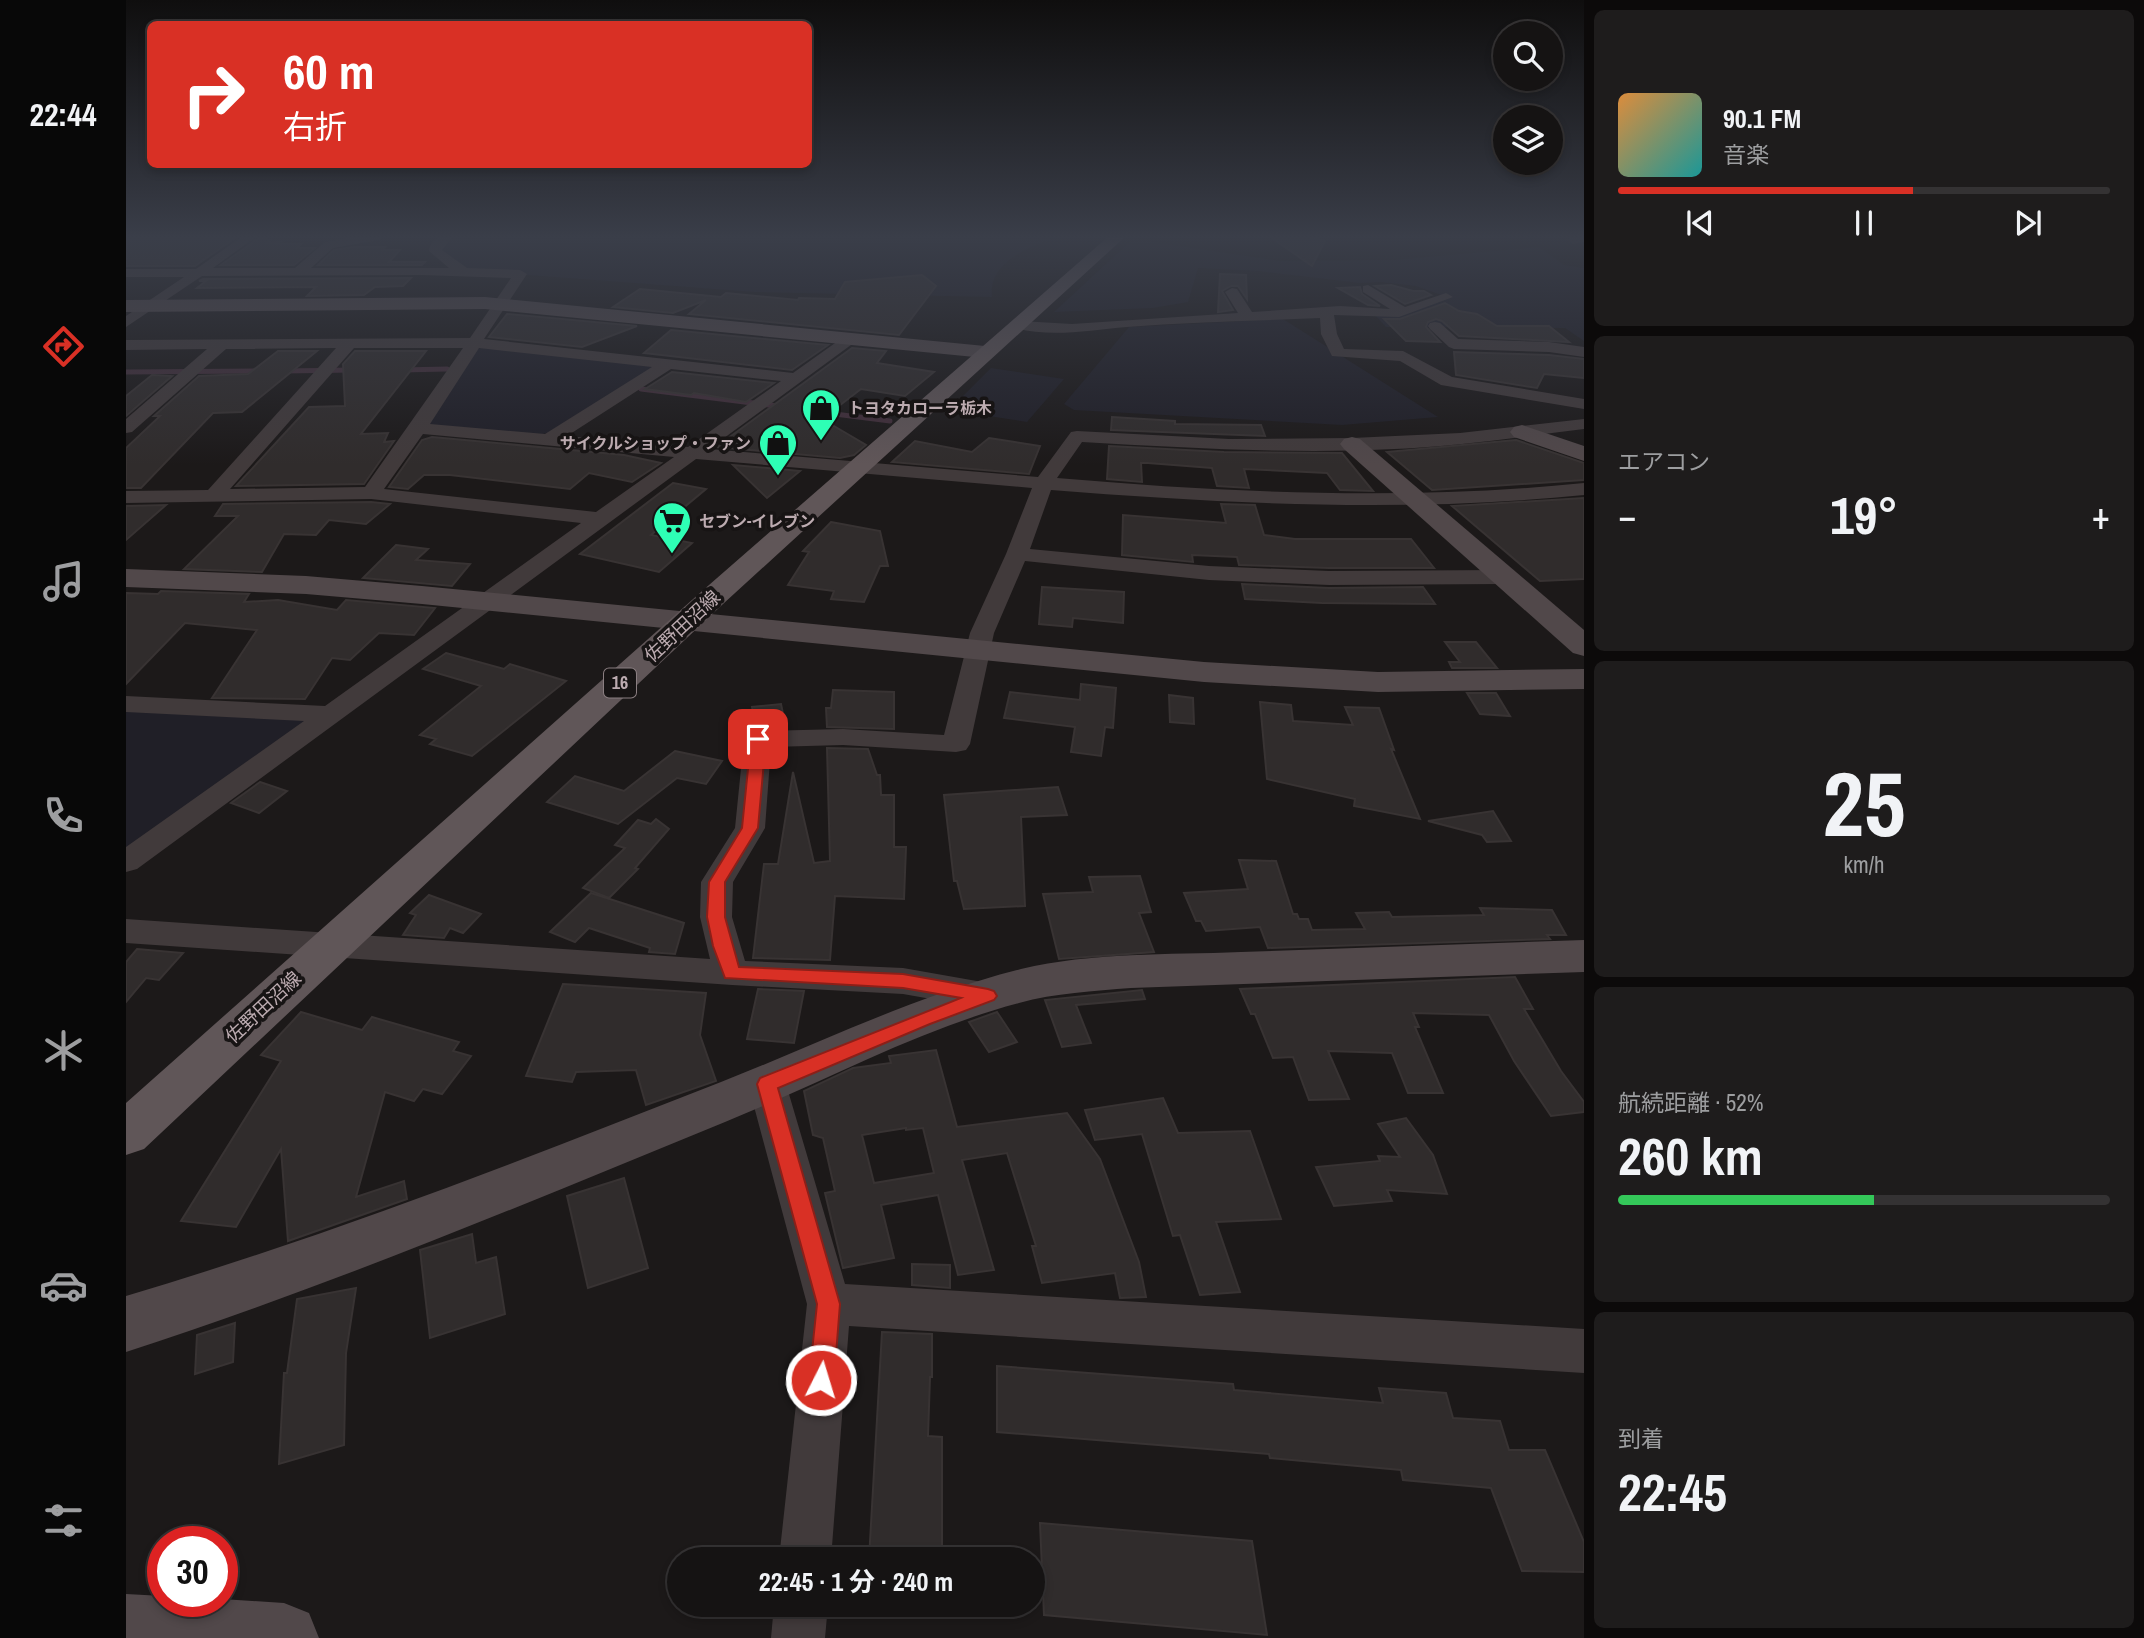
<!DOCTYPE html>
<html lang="ja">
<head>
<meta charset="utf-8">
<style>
	body { margin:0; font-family:"Archivo Narrow","Noto Sans JP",sans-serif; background:#1e1c1c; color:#f1f3f6; height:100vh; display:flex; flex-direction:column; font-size:26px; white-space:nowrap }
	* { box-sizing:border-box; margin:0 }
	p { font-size:23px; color:#9d9ea0 }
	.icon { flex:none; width:38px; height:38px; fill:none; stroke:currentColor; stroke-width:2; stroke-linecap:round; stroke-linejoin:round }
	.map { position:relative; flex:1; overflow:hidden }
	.drawer { display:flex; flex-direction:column; gap:10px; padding:10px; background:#0c0a0a; width:560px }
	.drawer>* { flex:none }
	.top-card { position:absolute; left:21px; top:21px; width:665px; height:147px; border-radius:10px; box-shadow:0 4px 10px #0003,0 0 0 2px #343233; background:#d93025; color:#fff; overflow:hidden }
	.buttons { position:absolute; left:1367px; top:21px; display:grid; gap:14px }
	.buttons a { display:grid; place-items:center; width:70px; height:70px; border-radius:50%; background:#151313; box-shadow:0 4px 10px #0003,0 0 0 2px #343233; font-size:35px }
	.speed { position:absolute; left:21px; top:1526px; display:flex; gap:14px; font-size:35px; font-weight:700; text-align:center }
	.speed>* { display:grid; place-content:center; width:91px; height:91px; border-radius:50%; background:#151313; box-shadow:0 4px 10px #0003,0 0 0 2px #343233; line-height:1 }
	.speed .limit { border:10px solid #d22; background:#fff; color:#111 }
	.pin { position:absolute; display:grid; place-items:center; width:60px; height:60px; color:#fff; margin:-30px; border-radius:14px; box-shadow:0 4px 10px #0006 }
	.me { position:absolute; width:77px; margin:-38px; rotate:5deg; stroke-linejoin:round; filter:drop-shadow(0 0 5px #0008) }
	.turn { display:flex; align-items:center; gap:24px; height:147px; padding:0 21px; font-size:32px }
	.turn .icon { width:91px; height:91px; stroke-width:2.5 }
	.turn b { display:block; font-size:49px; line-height:60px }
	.big { font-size:52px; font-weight:700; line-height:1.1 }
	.drawer .tile { flex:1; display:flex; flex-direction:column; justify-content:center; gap:10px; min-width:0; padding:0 24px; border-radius:10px; background:#1e1c1c }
	.drawer .dial { align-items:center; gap:0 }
	.dial b { font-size:91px; line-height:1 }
	.song { display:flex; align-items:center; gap:21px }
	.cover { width:84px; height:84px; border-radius:10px; background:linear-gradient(135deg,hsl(30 70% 55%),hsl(180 70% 35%)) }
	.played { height:7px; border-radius:4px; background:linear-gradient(90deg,#d93025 60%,#343233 60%) }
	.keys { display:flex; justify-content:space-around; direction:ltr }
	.heat { display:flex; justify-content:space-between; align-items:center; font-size:38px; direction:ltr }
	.charge { height:10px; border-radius:5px; background:linear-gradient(90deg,#34c759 52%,#343233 0) }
	.trip { position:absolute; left:541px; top:1547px; width:378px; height:70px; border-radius:35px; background:#151313; box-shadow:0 4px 10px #0003,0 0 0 2px #343233; font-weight:700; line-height:70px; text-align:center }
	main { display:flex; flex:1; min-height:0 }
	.tab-bar { display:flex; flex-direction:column; width:126px; justify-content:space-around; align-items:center; background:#080808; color:#9d9ea0 }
	.tab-bar .icon { width:49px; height:49px }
	.tab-bar .selected { color:#d93025 }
	.tab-bar b { font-size:32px; color:#f1f3f6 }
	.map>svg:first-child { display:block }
	.green { fill:#201f27 }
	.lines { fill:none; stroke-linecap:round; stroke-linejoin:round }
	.stream { stroke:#412e39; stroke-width:5 }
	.building { fill:#302c2c; stroke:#383333; stroke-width:2; fill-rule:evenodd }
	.street { fill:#413a3b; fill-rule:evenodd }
	.secondary { fill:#51484a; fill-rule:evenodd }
	.primary { fill:#605658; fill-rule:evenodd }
	.route { fill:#d93025; stroke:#8d1f18; stroke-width:2 }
	.labels { text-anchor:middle; stroke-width:7; stroke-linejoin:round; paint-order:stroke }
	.far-poi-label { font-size:16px; font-weight:bold; fill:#bcabb0; stroke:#171414; text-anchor:start }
	.shield { fill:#171414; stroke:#8a7e81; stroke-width:2 }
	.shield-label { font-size:18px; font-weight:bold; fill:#bcabb0 }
	.street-label { font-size:19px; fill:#bcabb0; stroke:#171414 }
</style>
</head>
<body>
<main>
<nav class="tab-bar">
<b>22:44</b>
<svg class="icon selected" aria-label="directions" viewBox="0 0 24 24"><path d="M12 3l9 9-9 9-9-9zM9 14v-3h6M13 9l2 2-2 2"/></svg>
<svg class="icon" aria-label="music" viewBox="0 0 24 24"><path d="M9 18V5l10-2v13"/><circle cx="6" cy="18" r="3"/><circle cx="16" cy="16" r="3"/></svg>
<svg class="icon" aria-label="phone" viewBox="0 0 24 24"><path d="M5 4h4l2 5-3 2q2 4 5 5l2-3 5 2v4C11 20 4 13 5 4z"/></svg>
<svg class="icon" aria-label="climate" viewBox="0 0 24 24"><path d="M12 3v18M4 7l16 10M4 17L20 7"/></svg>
<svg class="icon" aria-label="car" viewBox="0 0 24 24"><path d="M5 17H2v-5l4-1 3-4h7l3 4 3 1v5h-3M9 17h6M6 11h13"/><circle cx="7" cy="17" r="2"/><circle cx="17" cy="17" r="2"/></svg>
<svg class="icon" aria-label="filters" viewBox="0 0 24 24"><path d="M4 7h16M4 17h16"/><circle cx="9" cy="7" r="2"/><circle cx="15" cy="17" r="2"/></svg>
</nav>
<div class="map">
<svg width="1458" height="1638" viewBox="0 0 1458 1638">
	<rect width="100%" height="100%" fill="#1c1919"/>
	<g class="green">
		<path d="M325,236H934C905,246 862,261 866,297L628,292L324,269L314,255L316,246Z"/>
		<polygon points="1007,239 1154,261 1268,260 1413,247 1438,265 1458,268 1458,341 1439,328 1260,327 1249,315 1282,313 1318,296 1290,286 1255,282 1234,283 1132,271 1072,268 1062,302 1027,308 928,312"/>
		<polygon points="1157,319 1312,417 1216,425 948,410 938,404 1003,327"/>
		<polygon points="364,346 531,367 422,433 406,436 308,427 300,423 350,349"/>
		<polygon points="865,368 938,379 901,422 823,410"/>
		<polygon points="0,704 206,714 0,862"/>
	</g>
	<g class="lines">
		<g class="stream">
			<polyline points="275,370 321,369"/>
			<polyline points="156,371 229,370"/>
			<polyline points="0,372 138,371"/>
			<polyline points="515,389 659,407"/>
			<polyline points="693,412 764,421"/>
		</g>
	</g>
	<g class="building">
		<polygon points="0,236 108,236 104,238 109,238 69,266 0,266"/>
		<polygon points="1143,236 1180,236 1199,241 1186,266"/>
		<polygon points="133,238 145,240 141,243 154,242 151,244 175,244 171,248 189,248 168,265 95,265"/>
		<polygon points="228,247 259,247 256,250 274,250 263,262 299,262 296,265 192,265 208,250"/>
		<polygon points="1094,274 1120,275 1121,299 1112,286 1105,286 1096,291 1107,310 1092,312"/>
		<polygon points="796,275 810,286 773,335 563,314 580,300 547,313 487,307 514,289 595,297 600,293 672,300 673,298 709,299 719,282"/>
		<polygon points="285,278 277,286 249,287 238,295 181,296 190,287 71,288 80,281 73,281 77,279"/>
		<polygon points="1265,285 1287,291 1298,291 1305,295 1279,304 1249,286"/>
		<polygon points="1234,287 1236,294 1254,306 1242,305 1212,288"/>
		<polygon points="1319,303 1333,311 1351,314 1371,326 1423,326 1443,342 1333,336 1316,321 1310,319 1302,322 1300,327 1314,342 1280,341 1258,319 1274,319"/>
		<polygon points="381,314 511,326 456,347 363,337"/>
		<polygon points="545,330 702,345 666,370 518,353"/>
		<polygon points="726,348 760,351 751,363 808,372 779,396 735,389 696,419 740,445 728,455 714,458 590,447"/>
		<polygon points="152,351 191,351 116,412 87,413 15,488 0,488 0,448 34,416 28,416 73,376 122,374"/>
		<polygon points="229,351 300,351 235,434 262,433 258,442 268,441 238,484 110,486 183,407 219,406 217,364"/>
		<polygon points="1328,352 1423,355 1458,359 1458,378 1418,374 1411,388 1330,375"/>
		<polygon points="546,372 648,383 620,402 568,393 565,395 519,389"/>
		<polygon points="26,375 46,376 0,416 0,396"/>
		<polygon points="986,417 1049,421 1049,424 1135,425 1139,436 985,430"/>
		<polygon points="306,437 498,455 535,463 506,482 463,473 444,489 324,475 298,475 282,489 263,487 296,440"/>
		<polygon points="863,438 914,446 903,474 766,462 789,441 846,452"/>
		<polygon points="1390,440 1458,463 1458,480 1306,490 1261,452"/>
		<polygon points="983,446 1098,452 1216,453 1247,491 1214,490 1201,473 1118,469 1123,488 1091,486 1086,468 1022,463 1015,463 1016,482 981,479"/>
		<polygon points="607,465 674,471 641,498"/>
		<polygon points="547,483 580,489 525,535 566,543 533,572 454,554"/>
		<polygon points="1458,498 1458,579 1414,581 1326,506"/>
		<polygon points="245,502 264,504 240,524 203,520 190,535 158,534 136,572 58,569 112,516 89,516 97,504"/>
		<polygon points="1095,504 1129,505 1138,535 1169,539 1285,539 1308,568 1203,568 1113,565 1111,557 1066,555 1067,562 996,555 997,515 1100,523"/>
		<polygon points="40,505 0,540 0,506"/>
		<polygon points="705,522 754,531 762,566 754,566 738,602 705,599 708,591 662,585 683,552 677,551"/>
		<polygon points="270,545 302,549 290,560 344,564 326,586 237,578"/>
		<polygon points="1116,584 1203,588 1297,587 1309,604 1196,603 1119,599"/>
		<polygon points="916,587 998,592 997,623 947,618 946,627 913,624"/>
		<polygon points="35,591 123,594 118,602 152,600 211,610 220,600 309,608 288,635 253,633 224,660 206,658 179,699 86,698 131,630 59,623 0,684 0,593 32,594"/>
		<polygon points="1319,642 1350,642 1371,668 1326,668 1323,662 1334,662"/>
		<polygon points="320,653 378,669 384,664 440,681 346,756 304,744 310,739 294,735 355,686 297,669"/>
		<polygon points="955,684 990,688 987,728 979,727 975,756 945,752 949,727 878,718 884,692 954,700"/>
		<polygon points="707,690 768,692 768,729 701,727 700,708 705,708"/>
		<polygon points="1341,693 1370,693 1384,716 1354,714"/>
		<polygon points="1043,695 1067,698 1068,724 1044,722"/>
		<polygon points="1134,702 1165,705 1167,721 1227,725 1219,707 1253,708 1268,750 1265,749 1294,819 1228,806 1229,799 1141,779"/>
		<polygon points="655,704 660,728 630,729 626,707"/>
		<polygon points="701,748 742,749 751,775 754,775 755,795 768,795 768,847 780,847 778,899 709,896 704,960 627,958 638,864 652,864 667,772 688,863 704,861"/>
		<polygon points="549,751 596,761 580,784 551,778 492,824 421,802 449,776 498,791"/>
		<polygon points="134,782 161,791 133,813 105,803"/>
		<polygon points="932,787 941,815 895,817 899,906 838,909 831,881 828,881 818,795"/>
		<polygon points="1367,811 1385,841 1361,842 1356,835 1302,821"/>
		<polygon points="530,819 543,829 509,868 512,869 483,898 457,888 499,848 489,845 512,820 525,824"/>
		<polygon points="1113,860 1150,861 1167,914 1171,914 1173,919 1182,919 1186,930 1239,929 1230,913 1263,912 1266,917 1358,915 1354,908 1426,910 1440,935 1421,935 1424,939 1142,948 1134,927 1080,931 1075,921 1070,921 1058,893 1122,889"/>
		<polygon points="1014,876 1025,912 1013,913 1028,952 933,959 917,894 967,892 963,877"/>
		<polygon points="465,893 558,923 549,954 523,952 524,948 463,928 449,942 424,932"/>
		<polygon points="303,895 355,914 337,933 324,928 318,938 277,935 290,915 284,913"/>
		<polygon points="11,949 57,953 33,980 20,978 0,1002 0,962"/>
		<polygon points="1389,977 1407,1009 1398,1009 1435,1071 1458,1102 1458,1112 1425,1116 1388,1061 1363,1015 1287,1013 1293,1027 1289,1027 1317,1093 1282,1093 1266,1053 1202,1051 1223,1099 1183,1100 1167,1057 1147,1058 1129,1014 1125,1014 1114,989"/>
		<polygon points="437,984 580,993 574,1035 590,1081 520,1105 510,1070 450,1072 446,1082 400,1076"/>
		<polygon points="632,989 678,991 668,1043 621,1039"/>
		<polygon points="1016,990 1019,999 950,1005 965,1043 936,1047 919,1000"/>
		<polygon points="175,1012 236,1030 246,1017 333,1042 327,1051 345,1056 316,1094 297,1089 288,1101 259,1092 230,1197 278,1181 281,1199 162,1241 155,1149 110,1227 55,1221 155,1061 135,1055"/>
		<polygon points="871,1012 891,1042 863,1052 843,1022"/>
		<path d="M810,1050L831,1127L941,1113L974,1159L1013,1262L1020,1297L994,1298L989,1273L916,1283L906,1246H910L881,1153L836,1160L868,1270L832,1275L812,1195L755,1205L768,1258L717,1268L699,1193L709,1191L697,1138L687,1135L678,1091L727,1068L765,1063L763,1056ZM780,1128V1130L797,1128L808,1173L748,1183L736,1135Z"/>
		<polygon points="1037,1098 1052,1133 1124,1131 1155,1219 1090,1222 1114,1292 1074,1295 1054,1235 1047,1236 1016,1134 969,1140 959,1110"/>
		<polygon points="1280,1118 1307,1155 1321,1194 1261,1190 1266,1201 1208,1206 1190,1167 1254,1161 1252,1156 1274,1157 1252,1124"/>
		<polygon points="498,1178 522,1268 462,1288 441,1196"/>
		<polygon points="346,1234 350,1263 370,1257 379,1314 304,1338 294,1250"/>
		<polygon points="786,1264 824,1265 824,1288 786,1285"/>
		<polygon points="230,1288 220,1353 218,1445 153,1464 158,1373 161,1373 171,1299"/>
		<polygon points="109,1323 107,1362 69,1374 71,1335"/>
		<polygon points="756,1332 806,1334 806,1377 804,1377 802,1436 816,1437 816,1559 743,1559"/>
		<polygon points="871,1366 1107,1384 1108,1390 1257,1403 1253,1388 1320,1393 1327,1418 1374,1421 1383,1450 1419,1450 1458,1542 1458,1572 1396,1571 1365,1488 1277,1480 1275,1470 1144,1458 1143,1454 871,1432"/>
		<polygon points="914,1523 1126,1541 1141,1635 918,1615"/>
	</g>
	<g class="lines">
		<g class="street">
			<path d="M117,236H131L87,268H169L199,242L233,236H259L253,240L207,248L185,268H323L303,251C305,237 316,236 328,236L316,250L341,268L394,270L401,274L358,339L667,373L719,336H729L732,339L729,342L583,449L912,477L945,432L951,431L1103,439L1226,438L1334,433L1458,419V429C1417,434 1377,440 1336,444C1210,457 1082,449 956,442L931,478C1107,493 1282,501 1458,483V495C1280,513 1103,504 925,490L904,549L1083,566L1203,571L1378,570L1386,572L1389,577L1386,582L1378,584L1203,585L1083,580L899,561L868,633L844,744L840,750L830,752L717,745L645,747L639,828L607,882L606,917L619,961L777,968L862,983L874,987L880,996L874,1005L862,1009L777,994L606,985L0,943V919L584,959L574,917L575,882L609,828L618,739L622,733L632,731L717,729L818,735L844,633L880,554L906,488L570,459L11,869L0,872V847L178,721L0,712V696L199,706L455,523L245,499L0,503V491L82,490L210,348L100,349L6,432L0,433V419L81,349L0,350V340L344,338L385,278L296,275L76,276L0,327V316L58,277H0V269H70ZM228,348H337L239,487L104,489ZM353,348L526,367L419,434L304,424ZM545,369L655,381L562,447L441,436ZM297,434L548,457L470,512L258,489Z"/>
			<polygon points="1458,236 1458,242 1447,244 1441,240 1447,236"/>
			<path d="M1242,285L1279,307L1320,293L1327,297L1273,317L1208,315L1211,334L1218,349L1277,351L1326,377L1458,399V409L1315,385L1274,361L1206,356L1195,334L1194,318C1130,321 1065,322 1001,327C963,330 926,338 889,328L887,325L894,321L946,324L1112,313L1099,292L1106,288L1111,289L1126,312L1214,306L1264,309L1237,292V286Z"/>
			<polygon points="1309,322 1314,323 1332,339 1423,342 1458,347 1458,357 1423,352 1328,349 1323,347 1304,329 1302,326 1304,323"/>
			<polygon points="641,1069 654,1073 660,1084 719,1284 1458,1329 1458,1373 723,1326 705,1559 653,1559 681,1304 622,1084 628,1073"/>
			<polygon points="648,1605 702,1605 699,1638 645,1638"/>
		</g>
		<g class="secondary">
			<polygon points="359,297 859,346 866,348 869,352 866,356 859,358 359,309 0,312 0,300"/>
			<polygon points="1396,425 1458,446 1458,461 1388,437 1384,432 1388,427"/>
			<polygon points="1226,437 1234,439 1458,630 1458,656 1447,653 1218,449 1214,444 1218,439"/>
			<polygon points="0,569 180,576 296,586 1078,662 1252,672 1458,669 1458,689 1252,692 1078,682 296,604 180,594 0,587"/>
			<path d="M1458,940V972L1005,988C968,991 929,993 893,1003C791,1030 696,1083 599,1122C401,1203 204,1286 0,1352V1296C202,1236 399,1159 595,1082C694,1043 791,995 895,969C966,952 1042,955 1115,952C1229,948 1344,944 1458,940Z"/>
			<polygon points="0,1594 37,1596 37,1601 96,1599 158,1603 183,1613 193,1638 0,1638"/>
		</g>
		<polygon class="primary" points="983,236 1000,236 597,604 18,1149 0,1155 0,1103 575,592"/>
	</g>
	<linearGradient id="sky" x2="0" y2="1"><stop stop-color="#0f0e0e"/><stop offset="0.51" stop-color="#3a3e49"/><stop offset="1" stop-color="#3a3e49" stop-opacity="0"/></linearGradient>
	<rect width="1458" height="465" fill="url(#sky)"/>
	<polygon class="route" points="632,734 640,739 632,828 599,882 599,917 613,967 777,974 862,989 868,991 871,996 868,1000 804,1024 652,1088 714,1304 708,1380 704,1389 695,1393 687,1389 683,1380 691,1304 631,1084 634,1078 835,998 777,988 599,978 587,946 581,917 583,882 616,828 625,739"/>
	<defs>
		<symbol id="shop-pin" viewBox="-11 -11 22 30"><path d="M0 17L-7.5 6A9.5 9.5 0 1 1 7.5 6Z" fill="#2effb5" stroke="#171414"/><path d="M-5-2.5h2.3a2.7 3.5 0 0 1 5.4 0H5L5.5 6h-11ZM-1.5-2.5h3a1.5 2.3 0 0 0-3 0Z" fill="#111"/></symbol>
		<symbol id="supermarket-pin" viewBox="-11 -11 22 30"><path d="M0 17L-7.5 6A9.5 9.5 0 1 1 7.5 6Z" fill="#2effb5" stroke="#171414"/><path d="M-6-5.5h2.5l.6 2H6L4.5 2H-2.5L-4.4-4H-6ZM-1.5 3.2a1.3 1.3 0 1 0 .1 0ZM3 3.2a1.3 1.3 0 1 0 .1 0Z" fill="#111"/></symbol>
	</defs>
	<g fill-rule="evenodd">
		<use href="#shop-pin" x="673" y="386" width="44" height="60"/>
		<use href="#shop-pin" x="630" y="421" width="44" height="60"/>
		<use href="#supermarket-pin" x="524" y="499" width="44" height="60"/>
	</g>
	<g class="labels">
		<g class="far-poi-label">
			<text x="722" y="414">トヨタカローラ栃木</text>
			<text x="625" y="449" text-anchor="end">サイクルショップ・ファン</text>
			<text x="573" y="527">セブン-イレブン</text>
		</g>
		<rect class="shield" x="478" y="668.5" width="32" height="29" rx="5"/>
		<g class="shield-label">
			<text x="494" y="689">16</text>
		</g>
		<g class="street-label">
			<text transform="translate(556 626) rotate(-43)" y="7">佐野田沼線</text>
			<text transform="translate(137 1007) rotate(-43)" y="7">佐野田沼線</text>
		</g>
	</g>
</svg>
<div class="buttons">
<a><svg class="icon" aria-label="search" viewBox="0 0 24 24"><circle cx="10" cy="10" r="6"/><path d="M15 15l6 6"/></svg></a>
<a><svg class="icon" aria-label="layers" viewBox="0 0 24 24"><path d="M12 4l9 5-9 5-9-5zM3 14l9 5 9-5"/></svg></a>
</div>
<div class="speed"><div class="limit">30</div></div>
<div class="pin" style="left:632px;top:739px;background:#d93025"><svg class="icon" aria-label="arrive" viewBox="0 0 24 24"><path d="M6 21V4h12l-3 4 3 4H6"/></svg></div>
<svg class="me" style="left:695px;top:1380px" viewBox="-20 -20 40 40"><circle r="17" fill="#d93025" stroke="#fff" stroke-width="3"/><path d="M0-11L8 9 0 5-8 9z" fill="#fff"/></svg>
<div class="trip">22:45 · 1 分 · 240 m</div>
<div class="top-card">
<div class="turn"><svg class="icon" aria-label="right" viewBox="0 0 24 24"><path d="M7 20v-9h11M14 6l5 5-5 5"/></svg><div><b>60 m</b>右折</div></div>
</div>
</div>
<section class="drawer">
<div class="tile">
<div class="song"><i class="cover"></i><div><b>90.1 FM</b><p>音楽</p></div></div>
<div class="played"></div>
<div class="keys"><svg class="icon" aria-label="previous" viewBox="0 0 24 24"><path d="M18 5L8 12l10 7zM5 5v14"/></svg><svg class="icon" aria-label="pause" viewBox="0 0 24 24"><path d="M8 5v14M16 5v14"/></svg><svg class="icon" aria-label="next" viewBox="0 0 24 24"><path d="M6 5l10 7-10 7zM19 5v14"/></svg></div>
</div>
<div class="tile"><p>エアコン</p>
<div class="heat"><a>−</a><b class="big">19°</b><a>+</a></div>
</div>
<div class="tile dial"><b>25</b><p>km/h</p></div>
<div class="tile"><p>航続距離 · 52%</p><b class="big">260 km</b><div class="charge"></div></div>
<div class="tile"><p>到着</p><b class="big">22:45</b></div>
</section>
</main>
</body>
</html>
